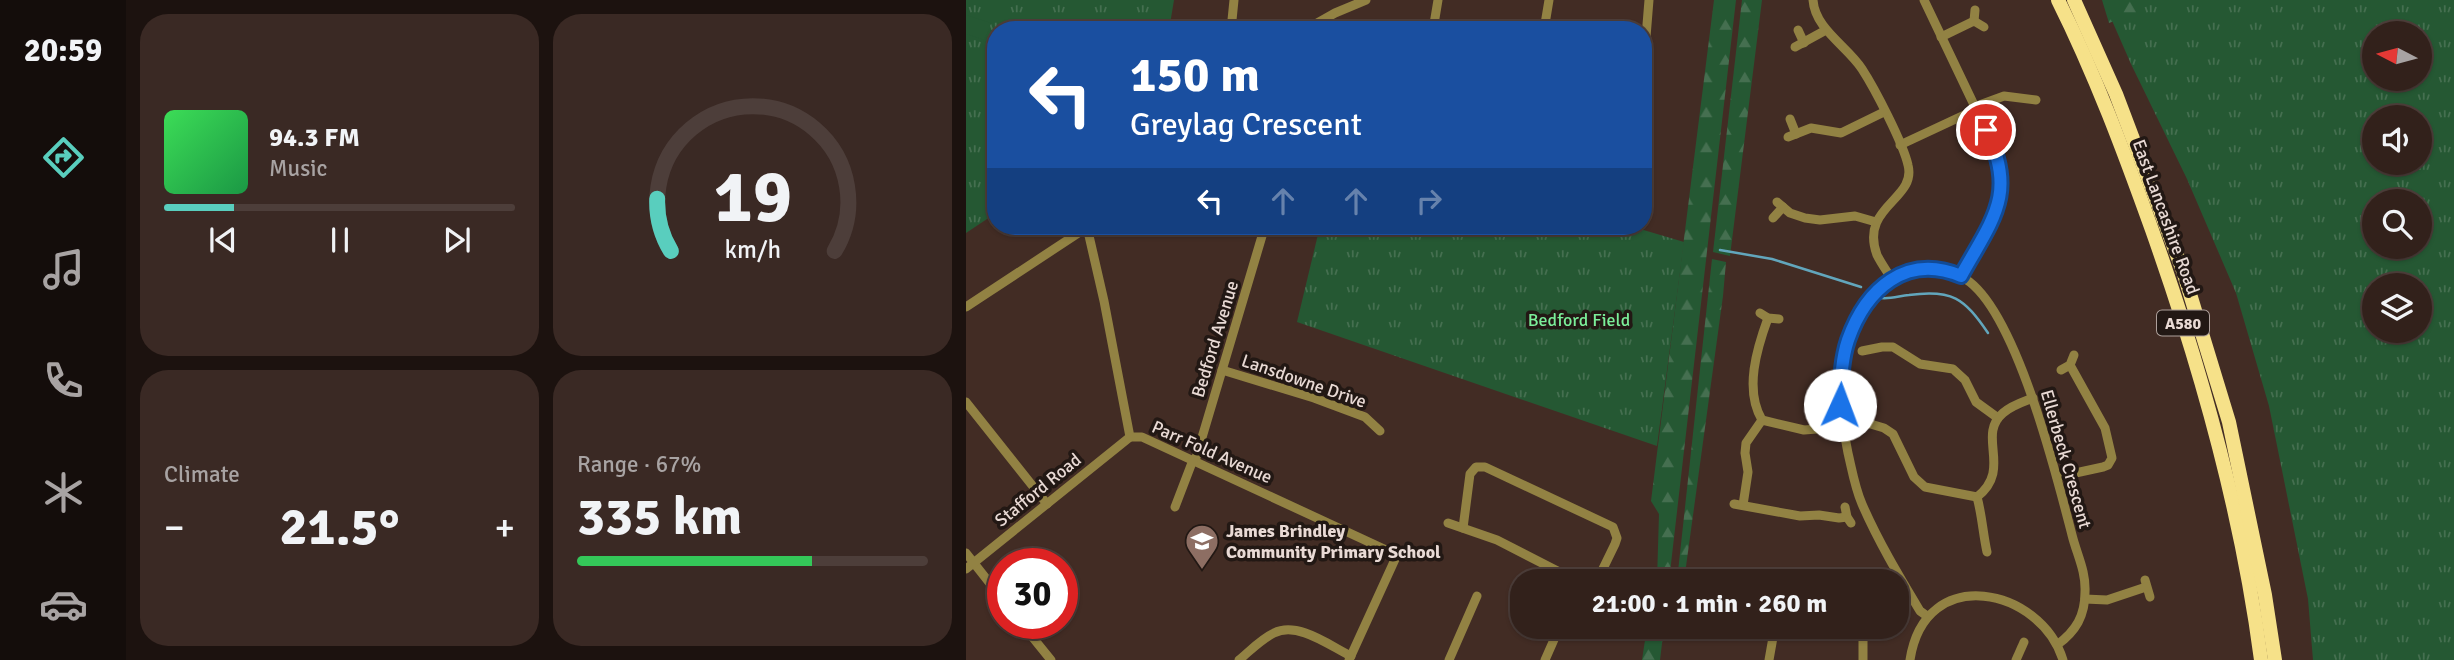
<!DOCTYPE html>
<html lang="en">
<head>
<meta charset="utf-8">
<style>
	body { margin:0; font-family:Signika,sans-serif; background:#3a2924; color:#f1f3f6; height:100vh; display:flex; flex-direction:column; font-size:26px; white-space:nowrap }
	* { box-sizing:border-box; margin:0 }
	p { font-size:23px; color:#a8a3a3 }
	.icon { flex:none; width:38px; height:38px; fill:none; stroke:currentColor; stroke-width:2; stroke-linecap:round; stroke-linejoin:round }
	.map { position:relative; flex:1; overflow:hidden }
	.sheet { display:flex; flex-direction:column; gap:14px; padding:14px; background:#1c120f; width:840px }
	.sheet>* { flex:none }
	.banner { position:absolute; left:21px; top:21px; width:665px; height:214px; border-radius:28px; box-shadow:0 2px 5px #0004,0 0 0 2px #4d3e3a; background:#1a4fa0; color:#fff; overflow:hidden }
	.needle { width:46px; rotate:276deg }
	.buttons { position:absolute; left:1396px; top:21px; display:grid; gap:14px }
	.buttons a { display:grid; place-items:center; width:70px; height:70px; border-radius:50%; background:#32211b; box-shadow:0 2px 5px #0004,0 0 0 2px #4d3e3a; font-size:35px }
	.speed { position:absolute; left:21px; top:548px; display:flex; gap:14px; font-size:35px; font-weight:700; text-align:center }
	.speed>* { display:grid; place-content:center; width:91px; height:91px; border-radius:50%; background:#32211b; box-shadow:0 2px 5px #0004,0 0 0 2px #4d3e3a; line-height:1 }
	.speed .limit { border:10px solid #d22; background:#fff; color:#111 }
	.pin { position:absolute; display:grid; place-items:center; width:60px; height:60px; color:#fff; margin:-30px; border:4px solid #fff; border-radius:50%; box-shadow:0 2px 7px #0007 }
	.me { position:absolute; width:77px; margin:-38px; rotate:2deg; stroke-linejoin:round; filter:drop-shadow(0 0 5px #0008) }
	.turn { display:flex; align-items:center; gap:24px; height:147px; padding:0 28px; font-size:32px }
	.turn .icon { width:91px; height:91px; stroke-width:2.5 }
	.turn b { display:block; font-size:49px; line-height:60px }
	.lanes { display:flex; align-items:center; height:66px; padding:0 28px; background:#0003; justify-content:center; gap:35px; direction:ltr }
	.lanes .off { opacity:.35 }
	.big { font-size:52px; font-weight:800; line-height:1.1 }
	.sheet .widget { flex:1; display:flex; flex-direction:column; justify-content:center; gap:10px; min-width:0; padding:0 24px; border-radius:28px; background:#3a2924 }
	.sheet .dial { align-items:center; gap:0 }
	.dial svg { height:182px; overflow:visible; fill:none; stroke:#4d3e3a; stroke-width:7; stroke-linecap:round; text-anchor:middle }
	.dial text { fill:#f1f3f6; stroke:none }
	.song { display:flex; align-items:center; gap:21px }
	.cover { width:84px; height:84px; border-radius:10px; background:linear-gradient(135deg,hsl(130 70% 55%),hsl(140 70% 35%)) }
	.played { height:7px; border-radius:4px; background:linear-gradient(90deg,#59cebe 20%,#4d3e3a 20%) }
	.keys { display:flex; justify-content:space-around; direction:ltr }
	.heat { display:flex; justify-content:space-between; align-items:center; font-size:38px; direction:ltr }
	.charge { height:10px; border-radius:5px; background:linear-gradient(90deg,#34c759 67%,#4d3e3a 0) }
	.sheet .tiles { flex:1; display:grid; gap:14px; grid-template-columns:repeat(2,1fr) }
	.trip { position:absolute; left:544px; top:569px; width:399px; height:70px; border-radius:28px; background:#32211b; box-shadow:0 2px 5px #0004,0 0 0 2px #4d3e3a; font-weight:800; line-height:70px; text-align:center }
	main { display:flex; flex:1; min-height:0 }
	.tabs { display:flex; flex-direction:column; width:126px; justify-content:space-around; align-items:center; background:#140d0b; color:#a8a3a3 }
	.tabs .icon { width:49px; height:49px }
	.tabs .active { color:#59cebe }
	.tabs b { font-size:32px; color:#f1f3f6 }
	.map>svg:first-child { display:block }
	.grass { fill:url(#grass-tufts); fill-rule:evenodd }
	.forest { fill:url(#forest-firs) }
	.pitch { fill:#255833 }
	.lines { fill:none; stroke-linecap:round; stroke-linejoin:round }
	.stream { stroke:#62a6bc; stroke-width:2.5 }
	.minor { stroke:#928243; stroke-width:9 }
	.trunk { stroke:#f6e189; stroke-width:14 }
	.route-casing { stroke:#114b97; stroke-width:18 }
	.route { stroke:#1a73e8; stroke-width:12 }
	.labels { text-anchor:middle; stroke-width:7; stroke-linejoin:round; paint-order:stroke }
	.shield { fill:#221814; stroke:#ada09b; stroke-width:2 }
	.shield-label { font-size:16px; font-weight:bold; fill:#e9dad5 }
	.street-label { font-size:18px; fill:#e9dad5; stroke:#221814 }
	.park-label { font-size:18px; fill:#7bee99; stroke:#221814 }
	.poi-label { font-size:18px; font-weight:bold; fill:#e9dad5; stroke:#221814; text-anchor:start }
</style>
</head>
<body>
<main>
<nav class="tabs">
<b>20:59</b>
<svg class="icon active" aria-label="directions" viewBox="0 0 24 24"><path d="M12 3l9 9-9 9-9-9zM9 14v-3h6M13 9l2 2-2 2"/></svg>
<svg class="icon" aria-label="music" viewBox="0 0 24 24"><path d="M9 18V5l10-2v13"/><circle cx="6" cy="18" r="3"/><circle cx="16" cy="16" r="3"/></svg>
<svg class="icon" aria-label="phone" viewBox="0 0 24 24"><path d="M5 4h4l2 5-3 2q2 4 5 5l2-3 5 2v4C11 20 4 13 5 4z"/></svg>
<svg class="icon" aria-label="climate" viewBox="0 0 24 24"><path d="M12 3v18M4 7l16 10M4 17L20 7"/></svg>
<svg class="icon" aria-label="car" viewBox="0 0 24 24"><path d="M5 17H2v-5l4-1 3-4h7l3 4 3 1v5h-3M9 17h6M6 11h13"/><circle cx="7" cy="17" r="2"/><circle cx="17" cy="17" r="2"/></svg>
</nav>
<section class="sheet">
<div class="tiles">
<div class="widget">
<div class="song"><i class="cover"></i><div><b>94.3 FM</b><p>Music</p></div></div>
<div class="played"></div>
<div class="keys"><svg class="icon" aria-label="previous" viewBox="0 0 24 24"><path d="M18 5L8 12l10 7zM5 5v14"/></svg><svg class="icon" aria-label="pause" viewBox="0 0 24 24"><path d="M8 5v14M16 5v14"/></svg><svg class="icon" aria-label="next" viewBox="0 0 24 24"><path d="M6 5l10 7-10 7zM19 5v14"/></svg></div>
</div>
<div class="widget dial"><svg viewBox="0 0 100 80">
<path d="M14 69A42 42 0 1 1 86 69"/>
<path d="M14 69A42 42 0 0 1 8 46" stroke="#59cebe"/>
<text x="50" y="56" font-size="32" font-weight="700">19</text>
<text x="50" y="72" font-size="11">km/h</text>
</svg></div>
<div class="widget"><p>Climate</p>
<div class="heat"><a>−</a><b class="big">21.5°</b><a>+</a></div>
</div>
<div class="widget"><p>Range · 67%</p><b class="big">335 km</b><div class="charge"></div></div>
</div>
</section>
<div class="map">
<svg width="1488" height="660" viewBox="0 0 1488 660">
	<defs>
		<pattern id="grass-tufts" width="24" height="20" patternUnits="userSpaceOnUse" patternTransform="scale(1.75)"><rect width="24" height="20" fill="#255833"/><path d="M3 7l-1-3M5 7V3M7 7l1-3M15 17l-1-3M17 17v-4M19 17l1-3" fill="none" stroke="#456f50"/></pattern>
		<pattern id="forest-firs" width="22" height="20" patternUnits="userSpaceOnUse" patternTransform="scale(1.75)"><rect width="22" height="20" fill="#255833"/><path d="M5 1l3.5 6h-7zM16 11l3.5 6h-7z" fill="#456f50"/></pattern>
	</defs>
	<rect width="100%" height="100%" fill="#422c24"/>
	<g class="grass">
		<polygon points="0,0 208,0 203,30 30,30 30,213 0,233"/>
		<path d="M1137,0H1488V660H1347L1342,599L1303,406L1270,293L1221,179L1165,64ZM1409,33H1454V79H1409ZM1409,117H1454V163H1409ZM1409,201H1454V247H1409ZM1409,285H1454V331H1409Z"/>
		<polygon points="354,226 664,226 718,242 691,446 331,322"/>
	</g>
	<g class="forest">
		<polygon points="748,0 770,0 703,581 691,581 693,514 685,501"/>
		<polygon points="776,0 796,0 764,256 747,252"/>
		<polygon points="1136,0 1173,0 1170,13 1143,23"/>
		<polygon points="746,259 760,262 757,296 718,581 711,581"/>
		<polygon points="681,627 698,627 694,660 676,660"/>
	</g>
	<polygon class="pitch" points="0,15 25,23 19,40 0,34"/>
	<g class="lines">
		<g class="stream">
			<polyline points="754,250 806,259 895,287"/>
			<path d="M915,298C925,299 933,296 943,295C986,289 998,298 1022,333"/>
		</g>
		<g class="minor">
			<path d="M847,0C849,29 881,46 896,69C909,89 937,143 942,165C951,200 893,206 911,255C915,263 920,270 925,278"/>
			<path d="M958,0L1030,151C1046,201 1018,234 995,276"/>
			<polyline points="1008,21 1009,10"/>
			<polyline points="265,30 268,0"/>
			<polyline points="339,30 369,13 400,0"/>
			<polyline points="467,30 472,0"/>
			<polyline points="578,30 583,0"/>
			<polyline points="832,30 838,43"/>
			<polyline points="975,37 1008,21 1018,27"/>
			<polyline points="829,47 860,30"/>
			<polyline points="677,74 683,0"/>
			<polyline points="1008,107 1038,96 1070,100"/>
			<polyline points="824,119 830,134"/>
			<polyline points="822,137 845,128 875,133 918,112"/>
			<polyline points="934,145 1009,110"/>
			<polyline points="811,202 824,213 839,218 854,220 889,216 910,222"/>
			<polyline points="807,218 817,207"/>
			<polyline points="121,227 138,301 164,437 176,437 431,555 383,660"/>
			<polyline points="0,307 123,226"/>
			<polyline points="794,313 802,318 813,319"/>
			<path d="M802,318C791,348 778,390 796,420L838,430L877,427"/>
			<polyline points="896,351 916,347 927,347 954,364 987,369 999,380 1010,402 1032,418"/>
			<polyline points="256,370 348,398 399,417 414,431"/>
			<polyline points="1095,370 1104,365 1108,355"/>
			<polyline points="0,402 81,504"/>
			<path d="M891,420L918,428L927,434L948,477L959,487L1011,497C1047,469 1010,436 1037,413C1046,405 1057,402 1067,398"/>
			<polyline points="229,461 299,226"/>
			<polyline points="1091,477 1137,467 1142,465 1146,458 1139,428 1104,365"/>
			<path d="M1011,497C1016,515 1017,534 1021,552"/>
			<polyline points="768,504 834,516 853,515 873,518 881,517"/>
			<polyline points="777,505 782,472 779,453 780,443 796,420"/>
			<polyline points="209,507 227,460"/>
			<polyline points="879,507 881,517 885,523"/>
			<polyline points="482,523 531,540 611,581"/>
			<polyline points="497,528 504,474 510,467 519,467 647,527 651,538 649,544 631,581"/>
			<polyline points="0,553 37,600"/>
			<polyline points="0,569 164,437"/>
			<polyline points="1179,580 1184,597"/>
			<polyline points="1119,599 1141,600 1180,587"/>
			<path d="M961,616L954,611C933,576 912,541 896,504C889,488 886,470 882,453C869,392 872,332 918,285C938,264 971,264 996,277C1049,304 1091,478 1106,535C1111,555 1120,571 1119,592C1119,616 1110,631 1091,645"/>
			<polyline points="55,623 85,660"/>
			<path d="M273,660C284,651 295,639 308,633C332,621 364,646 385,656"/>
			<polyline points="483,660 511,596"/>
			<polyline points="579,660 594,626"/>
			<polyline points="803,660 809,626"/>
			<polyline points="897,660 897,641 900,626"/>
			<path d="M944,660C959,562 1075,588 1097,660"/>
			<polyline points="1050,660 1058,642"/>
		</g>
		<g class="trunk">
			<path d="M1092,0C1129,74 1158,152 1186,230C1235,368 1276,514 1295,660"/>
			<polyline points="1108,0 1150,94 1217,271 1263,422 1299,595 1309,660"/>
		</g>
	</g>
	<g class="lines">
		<defs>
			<path id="route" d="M874,405C875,383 875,361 882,340C900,289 940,253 995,276C1026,220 1052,194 1020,130"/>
		</defs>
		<use href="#route" class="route-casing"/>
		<use href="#route" class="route"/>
	</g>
	<defs>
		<symbol id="school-pin" viewBox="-11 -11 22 30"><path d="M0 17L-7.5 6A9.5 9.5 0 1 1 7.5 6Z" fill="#8d6e63" stroke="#221814"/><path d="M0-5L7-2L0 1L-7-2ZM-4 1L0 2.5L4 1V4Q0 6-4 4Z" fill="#fff"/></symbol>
	</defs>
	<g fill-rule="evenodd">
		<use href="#school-pin" x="217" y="522" width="38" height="52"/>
	</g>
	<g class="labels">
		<rect class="shield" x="1191" y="310.5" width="52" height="25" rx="5"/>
		<g class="shield-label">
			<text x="1217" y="329">A580</text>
		</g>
		<g class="street-label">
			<text transform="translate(1200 217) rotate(70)" y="6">East Lancashire Road</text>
			<text transform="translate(249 339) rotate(-73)" y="6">Bedford Avenue</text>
			<text transform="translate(338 381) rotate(19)" y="6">Lansdowne Drive</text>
			<text transform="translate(246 452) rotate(24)" y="6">Parr Fold Avenue</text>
			<text transform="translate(1100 459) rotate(74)" y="6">Ellerbeck Crescent</text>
			<text transform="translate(72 490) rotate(-39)" y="6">Stafford Road</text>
		</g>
		<g class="park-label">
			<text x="613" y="326">Bedford Field</text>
		</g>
		<g class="poi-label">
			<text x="260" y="537">James Brindley<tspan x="260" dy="21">Community Primary School</tspan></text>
		</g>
	</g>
</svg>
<div class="buttons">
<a><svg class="needle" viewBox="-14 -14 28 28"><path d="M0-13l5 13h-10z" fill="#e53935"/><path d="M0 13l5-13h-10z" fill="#a8a3a3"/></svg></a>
<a><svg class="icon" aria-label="sound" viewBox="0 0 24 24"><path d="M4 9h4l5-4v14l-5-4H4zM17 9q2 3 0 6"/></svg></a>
<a><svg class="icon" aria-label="search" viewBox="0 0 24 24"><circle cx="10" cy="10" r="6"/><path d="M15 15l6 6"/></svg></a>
<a><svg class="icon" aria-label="layers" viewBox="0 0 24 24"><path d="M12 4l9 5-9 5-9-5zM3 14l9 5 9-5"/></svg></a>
</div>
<div class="speed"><div class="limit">30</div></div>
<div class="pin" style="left:1020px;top:130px;background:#d93025"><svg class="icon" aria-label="arrive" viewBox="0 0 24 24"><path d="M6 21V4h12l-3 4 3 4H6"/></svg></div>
<svg class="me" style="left:874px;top:405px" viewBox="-20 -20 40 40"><circle r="19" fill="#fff"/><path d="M0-13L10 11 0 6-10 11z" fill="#1a73e8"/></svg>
<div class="trip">21:00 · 1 min · 260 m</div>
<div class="banner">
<div class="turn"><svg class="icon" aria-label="left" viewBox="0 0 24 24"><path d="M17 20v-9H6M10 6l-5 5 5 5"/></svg><div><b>150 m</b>Greylag Crescent</div></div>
<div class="lanes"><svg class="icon" aria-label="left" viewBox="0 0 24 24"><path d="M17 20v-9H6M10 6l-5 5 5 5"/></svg><svg class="icon off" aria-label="ahead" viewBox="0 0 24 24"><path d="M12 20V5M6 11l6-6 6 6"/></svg><svg class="icon off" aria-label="ahead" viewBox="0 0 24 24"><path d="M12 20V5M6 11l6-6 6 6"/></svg><svg class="icon off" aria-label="right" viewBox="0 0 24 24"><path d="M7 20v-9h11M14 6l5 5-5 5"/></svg></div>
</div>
</div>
</main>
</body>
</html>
